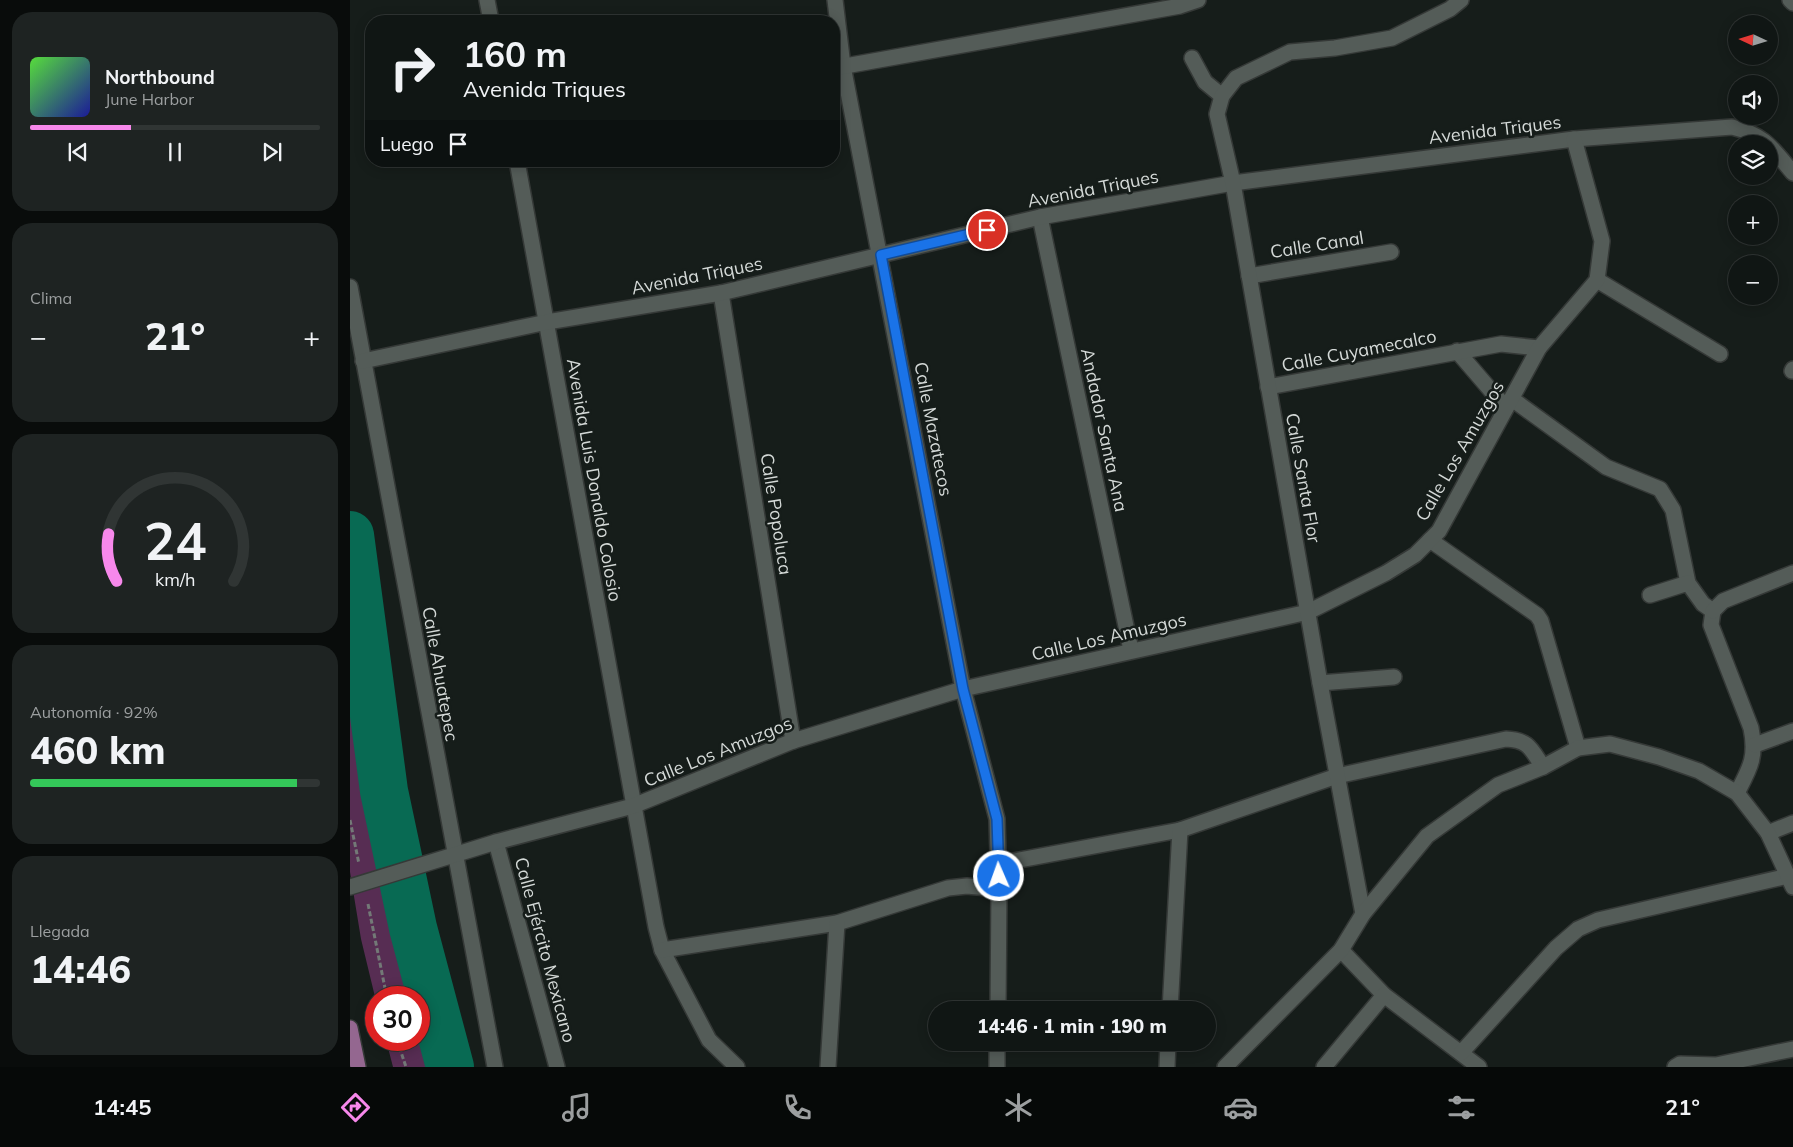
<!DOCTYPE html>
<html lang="es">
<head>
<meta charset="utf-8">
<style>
	body { margin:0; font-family:Mulish,sans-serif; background:#1e2322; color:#f1f3f6; height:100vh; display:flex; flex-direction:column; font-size:19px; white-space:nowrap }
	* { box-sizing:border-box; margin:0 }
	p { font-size:16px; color:#9c9fa0 }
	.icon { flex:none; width:28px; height:28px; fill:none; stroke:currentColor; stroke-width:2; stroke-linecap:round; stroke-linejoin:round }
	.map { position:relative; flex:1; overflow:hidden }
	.panel { display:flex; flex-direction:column; gap:12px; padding:12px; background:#090c0b; width:350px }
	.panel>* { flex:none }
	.top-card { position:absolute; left:15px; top:15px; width:475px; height:152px; border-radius:20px; box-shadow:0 2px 12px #0003,0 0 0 1px #303534; background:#101614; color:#f1f3f6; overflow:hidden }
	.needle { width:32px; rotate:274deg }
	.controls { position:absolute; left:1378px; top:15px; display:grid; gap:10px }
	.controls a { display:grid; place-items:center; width:50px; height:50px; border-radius:50%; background:#101614; box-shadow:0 2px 12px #0003,0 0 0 1px #303534; font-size:25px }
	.speed { position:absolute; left:15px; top:986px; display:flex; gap:10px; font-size:25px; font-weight:700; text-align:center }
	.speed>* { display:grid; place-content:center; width:65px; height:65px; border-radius:50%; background:#101614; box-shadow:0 2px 12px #0003,0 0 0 1px #303534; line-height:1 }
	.speed .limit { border:8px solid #d22; background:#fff; color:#111 }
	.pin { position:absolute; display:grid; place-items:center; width:42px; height:42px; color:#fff; margin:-21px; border:2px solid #fff; border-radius:50%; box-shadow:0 1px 5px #0007 }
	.me { position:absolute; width:55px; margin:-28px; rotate:358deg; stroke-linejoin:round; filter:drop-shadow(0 0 4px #0008) }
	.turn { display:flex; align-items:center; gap:18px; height:105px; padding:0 15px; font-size:22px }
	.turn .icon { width:65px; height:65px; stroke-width:2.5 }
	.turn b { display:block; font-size:35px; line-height:42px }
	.then { display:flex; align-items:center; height:48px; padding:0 15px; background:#0003; gap:10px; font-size:19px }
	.big { font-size:38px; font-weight:800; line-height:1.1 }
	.panel .widget { flex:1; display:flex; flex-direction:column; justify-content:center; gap:8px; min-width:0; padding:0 18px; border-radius:20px; background:#1e2322 }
	.panel .dial { align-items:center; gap:0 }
	.dial svg { height:130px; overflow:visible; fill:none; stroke:#303534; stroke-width:7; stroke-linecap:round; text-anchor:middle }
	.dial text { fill:#f1f3f6; stroke:none }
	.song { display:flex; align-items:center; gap:15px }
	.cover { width:60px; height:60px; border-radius:8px; background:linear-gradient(135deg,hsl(110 70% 55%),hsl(240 70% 35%)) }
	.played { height:5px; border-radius:2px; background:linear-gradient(90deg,#f788eb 35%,#303534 35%) }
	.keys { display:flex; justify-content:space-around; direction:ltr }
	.heat { display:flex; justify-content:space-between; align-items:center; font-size:28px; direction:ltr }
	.charge { height:8px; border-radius:4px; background:linear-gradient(90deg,#34c759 92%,#303534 0) }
	.trip { position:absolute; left:578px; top:1001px; width:288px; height:50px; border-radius:25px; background:#101614; box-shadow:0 2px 12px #0003,0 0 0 1px #303534; font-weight:800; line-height:50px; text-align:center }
	.tab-bar { display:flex; height:80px; justify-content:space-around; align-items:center; background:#060908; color:#9c9fa0 }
	.tab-bar .icon { width:35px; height:35px }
	.tab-bar .selected { color:#f788eb }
	.tab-bar b { font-size:22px; color:#f1f3f6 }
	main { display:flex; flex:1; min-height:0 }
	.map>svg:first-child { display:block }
	.green { fill:#572d53 }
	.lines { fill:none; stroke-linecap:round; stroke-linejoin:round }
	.river { stroke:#086a53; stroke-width:48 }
	.minor-casing { stroke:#353937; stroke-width:18 }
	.major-casing { stroke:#353937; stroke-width:18 }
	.path { stroke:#737977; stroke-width:3; stroke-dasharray:5 2.5; stroke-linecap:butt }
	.minor { stroke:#545c58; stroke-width:15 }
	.major { stroke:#946790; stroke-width:15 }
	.route-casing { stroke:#114b97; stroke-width:12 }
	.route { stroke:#1a73e8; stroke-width:9 }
	.labels { text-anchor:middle; stroke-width:5; stroke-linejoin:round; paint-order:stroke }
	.street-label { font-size:18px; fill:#d4d9d7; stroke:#161d1a }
</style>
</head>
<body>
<main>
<section class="panel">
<div class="widget">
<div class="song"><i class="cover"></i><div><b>Northbound</b><p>June Harbor</p></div></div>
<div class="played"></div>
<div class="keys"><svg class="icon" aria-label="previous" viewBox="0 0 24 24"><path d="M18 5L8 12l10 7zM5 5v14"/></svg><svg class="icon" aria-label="pause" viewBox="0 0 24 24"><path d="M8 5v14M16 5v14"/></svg><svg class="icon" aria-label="next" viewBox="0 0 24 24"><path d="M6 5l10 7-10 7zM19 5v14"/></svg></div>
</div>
<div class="widget"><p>Clima</p>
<div class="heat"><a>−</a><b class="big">21°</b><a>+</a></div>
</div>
<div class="widget dial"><svg viewBox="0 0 100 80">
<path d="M14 69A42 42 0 1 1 86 69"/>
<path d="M14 69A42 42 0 0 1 9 40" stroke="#f788eb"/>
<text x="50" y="56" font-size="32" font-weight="700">24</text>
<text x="50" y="72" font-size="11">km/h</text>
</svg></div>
<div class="widget"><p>Autonomía · 92%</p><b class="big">460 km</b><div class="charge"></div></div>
<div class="widget"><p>Llegada</p><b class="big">14:46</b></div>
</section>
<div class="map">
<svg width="1443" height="1067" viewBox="0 0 1443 1067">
	<rect width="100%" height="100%" fill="#161d1a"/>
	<g class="green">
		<path d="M0,693C15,796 47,896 66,997L26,998V1001L11,939L0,872Z"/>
		<polygon points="69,1009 80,1067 43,1067 36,1040 69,1040"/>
	</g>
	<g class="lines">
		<polyline class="river" points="0,535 34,791 63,928 100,1067"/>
		<defs>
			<g id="minor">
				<polyline points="137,0 141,21"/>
				<polyline points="485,0 493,66 613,689 647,819 649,889 648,1010"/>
				<polyline points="1440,0 1443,3"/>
				<polyline points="842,58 855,82 872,96"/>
				<polyline points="484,68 830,6 848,0"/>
				<polyline points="167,161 306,927 312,950 359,1040 387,1067"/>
				<polyline points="690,217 781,650"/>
				<polyline points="899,276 1041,252"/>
				<polyline points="1247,280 1370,354"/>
				<polyline points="0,287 145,1067"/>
				<polyline points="371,293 443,741"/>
				<polyline points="1107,351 1156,408"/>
				<path d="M13,361L197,322L371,293L690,217L883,183L1224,139L1382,127C1415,135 1422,148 1443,173"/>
				<polyline points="1442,371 1443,369"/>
				<polyline points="918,387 1151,344 1189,348"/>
				<polyline points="1162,399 1256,467 1310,489 1323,510 1338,583 1353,604 1363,611"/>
				<polyline points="1080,540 1187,615 1191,621 1228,748"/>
				<polyline points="1300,595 1338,583"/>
				<path d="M1363,611L1361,625L1401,728C1407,757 1400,768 1387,793"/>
				<polyline points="1363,611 1373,601 1443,573"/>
				<polyline points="970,683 1044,677"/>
				<polyline points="1405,745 1443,731"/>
				<polyline points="1418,833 1443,823"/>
				<polyline points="146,842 207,1067"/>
				<path d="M648,864L830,830L987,776L1156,739C1179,740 1181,749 1193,767"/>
				<polyline points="0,887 146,842 283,806 443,741 613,689 958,612 1036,573 1065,555 1089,531 1189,348 1247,280 1252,241 1224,139"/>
				<polyline points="1013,914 970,683 883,183 867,114 872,96 886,78 940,52 985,48 1042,38 1100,9 1111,0"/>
				<polyline points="312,950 487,923 598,888 617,886 649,889"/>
				<polyline points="991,950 1034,995 1129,1067"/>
				<polyline points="820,1010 830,830"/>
				<polyline points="1111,1053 1206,948 1228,929 1248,920 1438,876"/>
				<polyline points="478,1067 487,923"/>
				<polyline points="647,1067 647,1042"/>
				<polyline points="817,1067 818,1042"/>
				<polyline points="875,1067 991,950 1013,914 1077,836 1148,785 1193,767 1228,748 1260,744 1309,757 1349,771 1387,793 1418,833 1443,887"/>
				<polyline points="974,1067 1034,995"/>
				<polyline points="1325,1067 1330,1064 1366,1065 1443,1049"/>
			</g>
			<polyline id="major" points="0,1028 8,1067"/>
		</defs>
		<use href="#minor" class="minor-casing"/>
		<use href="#major" class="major-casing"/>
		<g class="path">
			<polyline points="0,820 9,864"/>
			<polyline points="18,904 37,998"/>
			<polyline points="47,1040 56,1067"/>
		</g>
		<use href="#minor" class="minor"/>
		<use href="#major" class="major"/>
	</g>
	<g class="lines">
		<defs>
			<polyline id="route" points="637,230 531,255 613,689 647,819 649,876"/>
		</defs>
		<use href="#route" class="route-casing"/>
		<use href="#route" class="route"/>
	</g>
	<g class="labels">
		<g class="street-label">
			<text transform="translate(1145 130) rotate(-7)" y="6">Avenida Triques</text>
			<text transform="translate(743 189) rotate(-11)" y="6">Avenida Triques</text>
			<text transform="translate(967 245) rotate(-9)" y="6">Calle Canal</text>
			<text transform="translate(347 276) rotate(-11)" y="6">Avenida Triques</text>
			<text transform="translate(1009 351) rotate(-11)" y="6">Calle Cuyamecalco</text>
			<text transform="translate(583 429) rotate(79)" y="6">Calle Mazatecos</text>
			<text transform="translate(754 430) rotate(78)" y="6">Andador Santa Ana</text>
			<text transform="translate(1110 451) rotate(-60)" y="6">Calle Los Amuzgos</text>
			<text transform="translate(953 478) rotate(80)" y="6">Calle Santa Flor</text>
			<text transform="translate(244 480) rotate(80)" y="6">Avenida Luis Donaldo Colosio</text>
			<text transform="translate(426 514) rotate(81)" y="6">Calle Popoluca</text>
			<text transform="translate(759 637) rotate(-13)" y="6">Calle Los Amuzgos</text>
			<text transform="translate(90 674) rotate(80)" y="6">Calle Ahuatepec</text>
			<text transform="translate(368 752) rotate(-22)" y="6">Calle Los Amuzgos</text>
			<text transform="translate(195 950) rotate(75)" y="6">Calle Ejército Mexicano</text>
		</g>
	</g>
</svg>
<div class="controls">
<a><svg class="needle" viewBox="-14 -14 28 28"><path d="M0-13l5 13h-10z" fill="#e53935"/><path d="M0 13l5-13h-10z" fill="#9c9fa0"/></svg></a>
<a><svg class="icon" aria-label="sound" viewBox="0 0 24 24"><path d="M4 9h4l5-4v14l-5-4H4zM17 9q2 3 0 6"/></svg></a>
<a><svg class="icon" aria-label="layers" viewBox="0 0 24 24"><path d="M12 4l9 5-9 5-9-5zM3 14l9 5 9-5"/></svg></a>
<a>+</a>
<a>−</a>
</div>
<div class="speed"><div class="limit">30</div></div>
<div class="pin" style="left:637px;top:230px;background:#d93025"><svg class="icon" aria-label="arrive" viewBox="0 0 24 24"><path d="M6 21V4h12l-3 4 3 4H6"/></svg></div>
<svg class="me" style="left:649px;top:876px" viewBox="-20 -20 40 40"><circle r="17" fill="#1a73e8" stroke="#fff" stroke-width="3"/><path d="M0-11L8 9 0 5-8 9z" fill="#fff"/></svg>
<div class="trip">14:46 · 1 min · 190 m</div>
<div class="top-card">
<div class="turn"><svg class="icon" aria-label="right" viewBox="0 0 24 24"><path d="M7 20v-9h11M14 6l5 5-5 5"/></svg><div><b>160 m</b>Avenida Triques</div></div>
<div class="then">Luego<svg class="icon" aria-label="arrive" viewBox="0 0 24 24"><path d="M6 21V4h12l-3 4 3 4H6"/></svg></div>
</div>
</div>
</main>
<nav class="tab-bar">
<b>14:45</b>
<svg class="icon selected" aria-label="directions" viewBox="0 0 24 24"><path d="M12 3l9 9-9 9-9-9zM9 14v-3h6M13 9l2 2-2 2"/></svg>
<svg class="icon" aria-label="music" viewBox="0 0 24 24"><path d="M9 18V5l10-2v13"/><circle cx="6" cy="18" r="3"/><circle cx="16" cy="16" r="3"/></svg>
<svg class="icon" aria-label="phone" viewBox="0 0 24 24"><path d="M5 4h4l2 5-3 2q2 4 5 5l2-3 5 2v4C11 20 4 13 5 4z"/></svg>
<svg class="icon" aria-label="climate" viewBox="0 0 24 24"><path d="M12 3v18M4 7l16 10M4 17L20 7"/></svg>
<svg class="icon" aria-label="car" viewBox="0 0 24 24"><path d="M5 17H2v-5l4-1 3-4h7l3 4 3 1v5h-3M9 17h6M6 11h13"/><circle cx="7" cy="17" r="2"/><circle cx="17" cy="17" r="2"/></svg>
<svg class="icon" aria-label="filters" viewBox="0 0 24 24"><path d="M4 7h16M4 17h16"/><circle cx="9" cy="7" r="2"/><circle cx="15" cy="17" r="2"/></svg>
<b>21°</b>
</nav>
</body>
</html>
